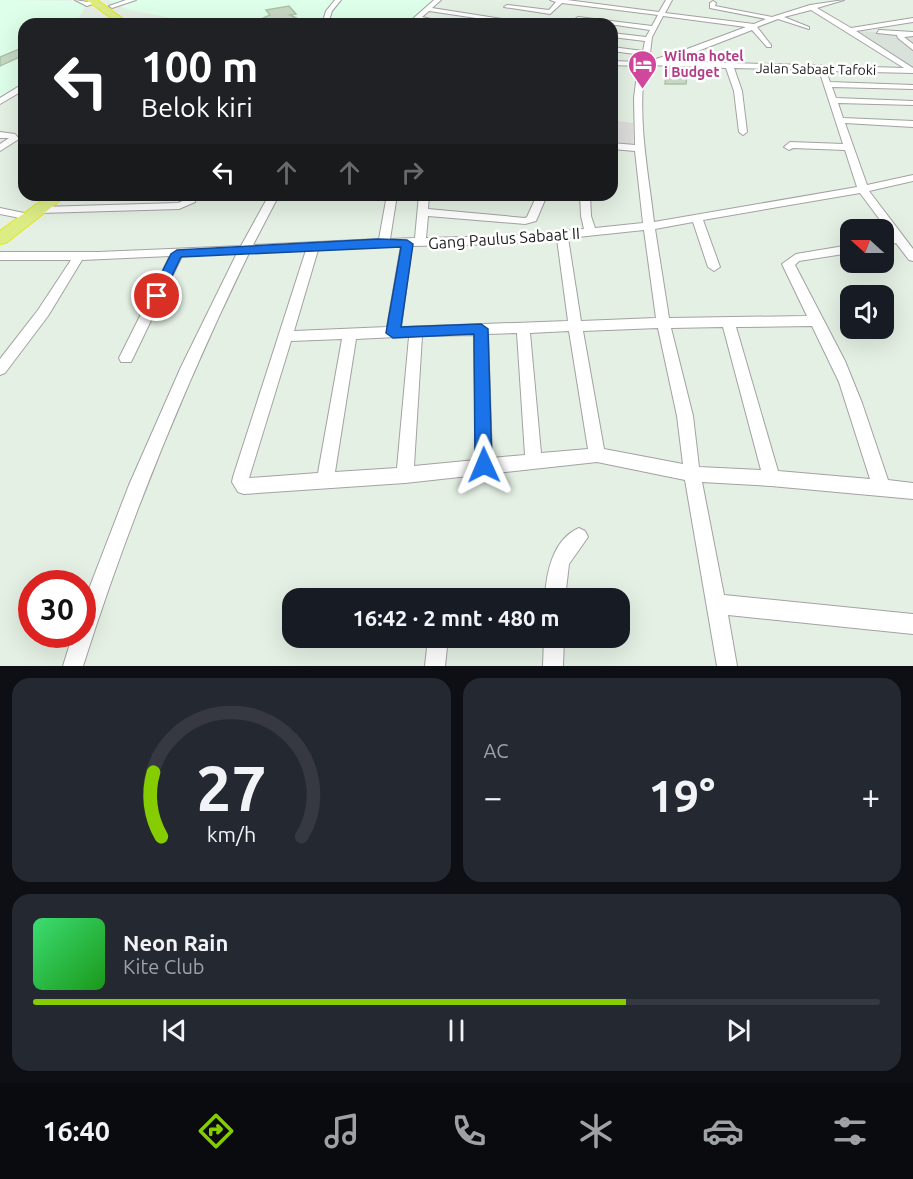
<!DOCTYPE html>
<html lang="id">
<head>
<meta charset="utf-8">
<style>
	body { margin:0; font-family:Ubuntu,sans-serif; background:#242831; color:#f1f3f6; height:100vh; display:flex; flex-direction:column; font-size:22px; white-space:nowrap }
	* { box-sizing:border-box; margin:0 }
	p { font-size:20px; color:#9ea1a6 }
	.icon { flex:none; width:33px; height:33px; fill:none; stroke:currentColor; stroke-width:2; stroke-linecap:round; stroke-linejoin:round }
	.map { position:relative; height:666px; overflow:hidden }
	.side { display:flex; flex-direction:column; gap:12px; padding:12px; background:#0d0f14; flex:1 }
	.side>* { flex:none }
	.guide { position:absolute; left:18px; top:18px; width:600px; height:183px; border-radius:18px; box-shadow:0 6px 24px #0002; background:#202124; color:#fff; overflow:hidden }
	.needle { width:39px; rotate:291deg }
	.tools { position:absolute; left:840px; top:219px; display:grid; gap:12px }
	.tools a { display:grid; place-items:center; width:54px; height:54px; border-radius:12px; background:#171b24; box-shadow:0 6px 24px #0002; font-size:30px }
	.speed { position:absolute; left:18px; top:570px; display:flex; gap:12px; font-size:30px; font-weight:700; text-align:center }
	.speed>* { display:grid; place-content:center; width:78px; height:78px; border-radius:50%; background:#171b24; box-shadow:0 6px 24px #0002; line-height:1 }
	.speed .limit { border:9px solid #d22; background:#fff; color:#111 }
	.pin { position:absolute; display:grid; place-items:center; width:51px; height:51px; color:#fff; margin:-26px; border:3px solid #fff; border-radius:50%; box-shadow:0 2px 6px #0007 }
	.me { position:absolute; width:66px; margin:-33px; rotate:359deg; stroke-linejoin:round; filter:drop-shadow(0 0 4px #0008) }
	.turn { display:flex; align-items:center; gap:21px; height:126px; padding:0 24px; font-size:27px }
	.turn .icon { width:78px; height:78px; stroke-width:2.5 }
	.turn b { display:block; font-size:42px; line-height:51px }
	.lanes { display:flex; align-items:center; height:57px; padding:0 24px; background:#0003; justify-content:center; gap:30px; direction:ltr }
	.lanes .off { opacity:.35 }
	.big { font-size:45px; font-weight:600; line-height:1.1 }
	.side .widget { flex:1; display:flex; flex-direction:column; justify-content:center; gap:9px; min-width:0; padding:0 21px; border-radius:18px; background:#242831 }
	.side .dial { align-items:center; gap:0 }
	.dial svg { height:156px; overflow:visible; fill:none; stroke:#363941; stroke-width:7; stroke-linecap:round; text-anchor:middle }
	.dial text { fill:#f1f3f6; stroke:none }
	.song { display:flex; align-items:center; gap:18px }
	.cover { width:72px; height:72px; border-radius:9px; background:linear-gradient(135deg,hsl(140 70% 55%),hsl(120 70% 35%)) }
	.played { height:6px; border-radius:3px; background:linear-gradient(90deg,#85cd00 70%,#363941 70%) }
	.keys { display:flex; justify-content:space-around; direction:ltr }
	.heat { display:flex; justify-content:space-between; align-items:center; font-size:33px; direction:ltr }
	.side .tiles { flex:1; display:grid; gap:12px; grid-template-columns:1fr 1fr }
	.widget:last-child { grid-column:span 2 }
	.trip { position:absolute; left:282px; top:588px; width:348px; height:60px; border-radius:18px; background:#171b24; box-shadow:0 6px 24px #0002; font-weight:600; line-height:60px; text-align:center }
	.menu { display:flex; height:96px; justify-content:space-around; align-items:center; background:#090b0e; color:#9ea1a6 }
	.menu .icon { width:42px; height:42px }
	.menu .on { color:#85cd00 }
	.menu b { font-size:27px; color:#f1f3f6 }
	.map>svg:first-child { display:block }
	.residential { fill:#dcdddb }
	.education { fill:#deffe9 }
	.airport { fill:#d9e2da }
	.building { fill:#c8d7c4; stroke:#abc3a5; stroke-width:1.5 }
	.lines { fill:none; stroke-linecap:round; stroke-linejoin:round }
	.minor-casing { stroke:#a2a2a2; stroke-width:2 }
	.highway-casing { stroke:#e5e718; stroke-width:2 }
	.minor { fill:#fff; fill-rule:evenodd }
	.highway { fill:#dced86; fill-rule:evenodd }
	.route { fill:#1a73e8; stroke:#114b97; stroke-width:1.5 }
	.labels { text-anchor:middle; stroke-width:5; stroke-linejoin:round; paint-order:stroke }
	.far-hotel-label { font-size:14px; font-weight:bold; fill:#b23c85; stroke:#fff; text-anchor:start }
	.far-street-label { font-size:14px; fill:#1e1e1e; stroke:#fff }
	.street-label { font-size:16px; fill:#1e1e1e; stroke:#fff }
</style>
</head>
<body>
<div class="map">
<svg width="913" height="666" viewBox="0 0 913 666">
	<rect width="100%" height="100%" fill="#e4f0e4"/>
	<polygon class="residential" points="612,120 633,123 633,148 612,147"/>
	<g class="education">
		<polygon points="0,0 89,1 75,24 24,24 24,83 0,99"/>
		<polygon points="109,0 436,0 407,24 201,24 126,9"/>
	</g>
	<polygon class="airport" points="860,31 913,34 913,69 857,32"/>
	<g class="building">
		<polygon points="289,6 296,14 290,15 300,20 276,24 257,21 270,15 266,10"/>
		<polygon points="24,47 24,55 0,66 0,57"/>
		<polygon points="667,68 688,69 686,84 665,84"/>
	</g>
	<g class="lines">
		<defs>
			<g id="minor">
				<polygon points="75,0 88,2 95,0 98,2 87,6"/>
				<polygon points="126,0 136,0 112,8 109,6"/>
				<polygon points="335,0 341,0 332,11 328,24 322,24 326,11"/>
				<polygon points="434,0 441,0 432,8 534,24 517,24 429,11 422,17 453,24 418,20 414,24 407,24"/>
				<path d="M550,0H567L659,12L666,0H672L665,13L754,24L766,19L710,8V3L713,1L716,3L715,6L772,17L810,5L844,0L817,8L851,28L913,18V22L856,31L913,68V73L826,71L830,82L913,85V89L832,87L836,98L913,101V105L838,103L843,118L913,121V127L845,123L867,185L913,175V181L869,191L913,249V261L909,260L896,243L884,246V238L892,236L860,193L703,220L720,267L714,271L708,267L693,222L655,229L669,318L807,316L782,264L796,254L850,245V253L799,261L795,265L845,361L862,403L888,480L913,483V499L771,486L702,482L724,595L913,614V634L728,615L737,666H717L685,480L597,462L405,483L244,494L238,492L232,482L233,477L306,250L249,253C184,387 128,524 83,666H63L73,634H82V607L129,485L181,367L237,253L182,256L133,358L131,362H121L119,358L170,256L82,260L48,316L5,373L0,375V359L38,310L71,260H0V252H98L241,246L269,195H279L253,245L379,239L387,195H397L390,239L415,238L419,195H429L428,209L525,218L527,217L537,195H547L536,221L525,224L428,216L426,238L505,236L584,229L581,216L580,195H590L591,216L595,228L643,223L635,151L612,149V143L635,145L634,98L638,66L612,65V61L642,62L643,55L612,51V47L643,51L645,41L612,37V33L646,37L650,30L575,19L578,17L652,26L658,15L562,3L550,14L504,7L507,5L549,10L556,2ZM811,10L904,68L664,61L685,56L752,30L767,47H771V45L757,27L778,19L809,29V27L784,17ZM663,16L746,27L679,52L649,61L652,37ZM649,65L726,68L734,91L739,132L743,135L747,132L742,91L734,68L819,70L843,144L790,142L784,147L789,150L793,148L845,150L857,187L654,222C648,170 637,118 645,66ZM644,230L656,318L581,321L568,238ZM557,239L568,321L401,327L412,246L505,244ZM401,246L387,327L294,331L318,250ZM812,326L839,382L870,479L778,471L736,327ZM723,327L761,470L699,467L693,416L671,328ZM658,328L677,416L683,464L604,449L583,331ZM569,331L588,449L541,453L530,333ZM517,333L525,455L492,458L488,334ZM474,335L476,460L414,466L422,336ZM396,337H409L397,468L335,472L356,339ZM342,339L318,473L249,478L291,341Z"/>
				<polygon points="879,30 913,32 913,36 904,37 913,44 913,50 898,38 897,35 877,33"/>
				<polygon points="21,85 24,85 24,90 0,104 0,98"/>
				<polygon points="0,132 15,134 19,139 0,151 0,144 9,138 0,138"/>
				<polygon points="187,195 197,195 195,202 179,209 40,213 35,210 40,207 178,203 185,200"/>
				<polygon points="0,208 24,213 25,215 20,218 0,214"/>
				<path d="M579,528L585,531L588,537L569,564L565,598H545C546,573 553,539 579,528Z"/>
				<polygon points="428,638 448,638 445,666 425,666"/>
				<polygon points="544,638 564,638 563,666 543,666"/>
			</g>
			<g id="highway">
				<polygon points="87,0 97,0 130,24 119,24"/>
				<polygon points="49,195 67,195 6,243 0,244 0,231"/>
			</g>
		</defs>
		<use href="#minor" class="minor-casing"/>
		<use href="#highway" class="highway-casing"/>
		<use href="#minor" class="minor"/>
		<use href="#highway" class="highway"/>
	</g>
	<polygon class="route" points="379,239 407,240 413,244 401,327 481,324 488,329 492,465 490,471 484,473 478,471 475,465 474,334 393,338 386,333 401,247 181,257 161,299 152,299 150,296 171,254 177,250"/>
	<defs>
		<symbol id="hotel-pin" viewBox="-11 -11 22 30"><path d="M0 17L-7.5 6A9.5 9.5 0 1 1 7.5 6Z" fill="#d1479c" stroke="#fff"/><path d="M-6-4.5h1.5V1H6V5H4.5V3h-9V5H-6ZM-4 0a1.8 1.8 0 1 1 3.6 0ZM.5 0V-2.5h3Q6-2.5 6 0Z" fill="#fff"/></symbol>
	</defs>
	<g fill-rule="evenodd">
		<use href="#hotel-pin" x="626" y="48" width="33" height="45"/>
	</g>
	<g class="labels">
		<g class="far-hotel-label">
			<text x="664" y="61">Wilma hotel<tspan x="664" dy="16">i Budget</tspan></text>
		</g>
		<g class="far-street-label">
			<text transform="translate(816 69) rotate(1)" y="5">Jalan Sabaat Tafoki</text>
		</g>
		<g class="street-label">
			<text transform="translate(504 238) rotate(-4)" y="6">Gang Paulus Sabaat II</text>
		</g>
	</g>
</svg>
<div class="tools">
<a><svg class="needle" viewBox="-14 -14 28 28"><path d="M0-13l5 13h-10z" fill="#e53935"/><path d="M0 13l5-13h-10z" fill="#9ea1a6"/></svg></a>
<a><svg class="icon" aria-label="sound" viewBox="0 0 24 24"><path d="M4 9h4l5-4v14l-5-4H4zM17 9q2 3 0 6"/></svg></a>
</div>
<div class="speed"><div class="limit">30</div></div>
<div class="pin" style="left:157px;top:296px;background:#d93025"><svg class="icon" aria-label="arrive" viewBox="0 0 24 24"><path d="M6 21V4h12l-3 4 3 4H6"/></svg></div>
<svg class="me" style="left:484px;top:465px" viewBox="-20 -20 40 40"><path d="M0-17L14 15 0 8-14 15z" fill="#1a73e8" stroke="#fff" stroke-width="4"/></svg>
<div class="trip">16:42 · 2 mnt · 480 m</div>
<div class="guide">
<div class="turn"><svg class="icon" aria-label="left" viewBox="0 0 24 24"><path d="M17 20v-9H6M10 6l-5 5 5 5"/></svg><div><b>100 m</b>Belok kiri</div></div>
<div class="lanes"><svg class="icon" aria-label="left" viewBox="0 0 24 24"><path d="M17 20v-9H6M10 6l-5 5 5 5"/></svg><svg class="icon off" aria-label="ahead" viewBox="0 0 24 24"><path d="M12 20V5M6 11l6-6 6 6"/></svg><svg class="icon off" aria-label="ahead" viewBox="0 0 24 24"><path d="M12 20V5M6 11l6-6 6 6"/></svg><svg class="icon off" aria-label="right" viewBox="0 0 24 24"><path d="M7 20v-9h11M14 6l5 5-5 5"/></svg></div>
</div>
</div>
<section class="side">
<div class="tiles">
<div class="widget dial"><svg viewBox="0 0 100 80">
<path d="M14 69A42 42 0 1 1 86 69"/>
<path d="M14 69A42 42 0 0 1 10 36" stroke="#85cd00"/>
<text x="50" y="56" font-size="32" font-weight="700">27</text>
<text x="50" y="72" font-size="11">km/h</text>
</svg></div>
<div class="widget"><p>AC</p>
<div class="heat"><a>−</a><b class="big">19°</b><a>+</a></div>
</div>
<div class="widget">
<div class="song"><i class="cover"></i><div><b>Neon Rain</b><p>Kite Club</p></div></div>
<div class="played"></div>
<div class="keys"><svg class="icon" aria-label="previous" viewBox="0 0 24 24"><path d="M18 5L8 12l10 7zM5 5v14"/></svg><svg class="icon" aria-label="pause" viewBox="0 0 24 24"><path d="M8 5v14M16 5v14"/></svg><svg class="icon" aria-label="next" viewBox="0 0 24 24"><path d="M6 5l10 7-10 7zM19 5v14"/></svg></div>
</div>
</div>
</section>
<nav class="menu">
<b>16:40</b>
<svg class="icon on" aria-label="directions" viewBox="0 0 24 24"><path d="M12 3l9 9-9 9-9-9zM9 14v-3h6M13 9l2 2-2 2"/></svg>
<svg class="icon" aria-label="music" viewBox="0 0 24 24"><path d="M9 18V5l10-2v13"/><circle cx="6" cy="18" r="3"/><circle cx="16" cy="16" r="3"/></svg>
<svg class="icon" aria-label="phone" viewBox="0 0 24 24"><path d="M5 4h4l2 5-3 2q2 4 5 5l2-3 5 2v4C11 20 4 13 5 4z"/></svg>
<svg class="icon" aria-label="climate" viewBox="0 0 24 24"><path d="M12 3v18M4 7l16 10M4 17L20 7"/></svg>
<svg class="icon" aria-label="car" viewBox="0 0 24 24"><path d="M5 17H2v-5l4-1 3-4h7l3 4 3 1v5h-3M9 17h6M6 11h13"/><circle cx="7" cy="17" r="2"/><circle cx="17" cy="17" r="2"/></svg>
<svg class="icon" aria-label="filters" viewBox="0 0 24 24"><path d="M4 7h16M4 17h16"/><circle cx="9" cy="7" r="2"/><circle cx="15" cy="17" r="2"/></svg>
</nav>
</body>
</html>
